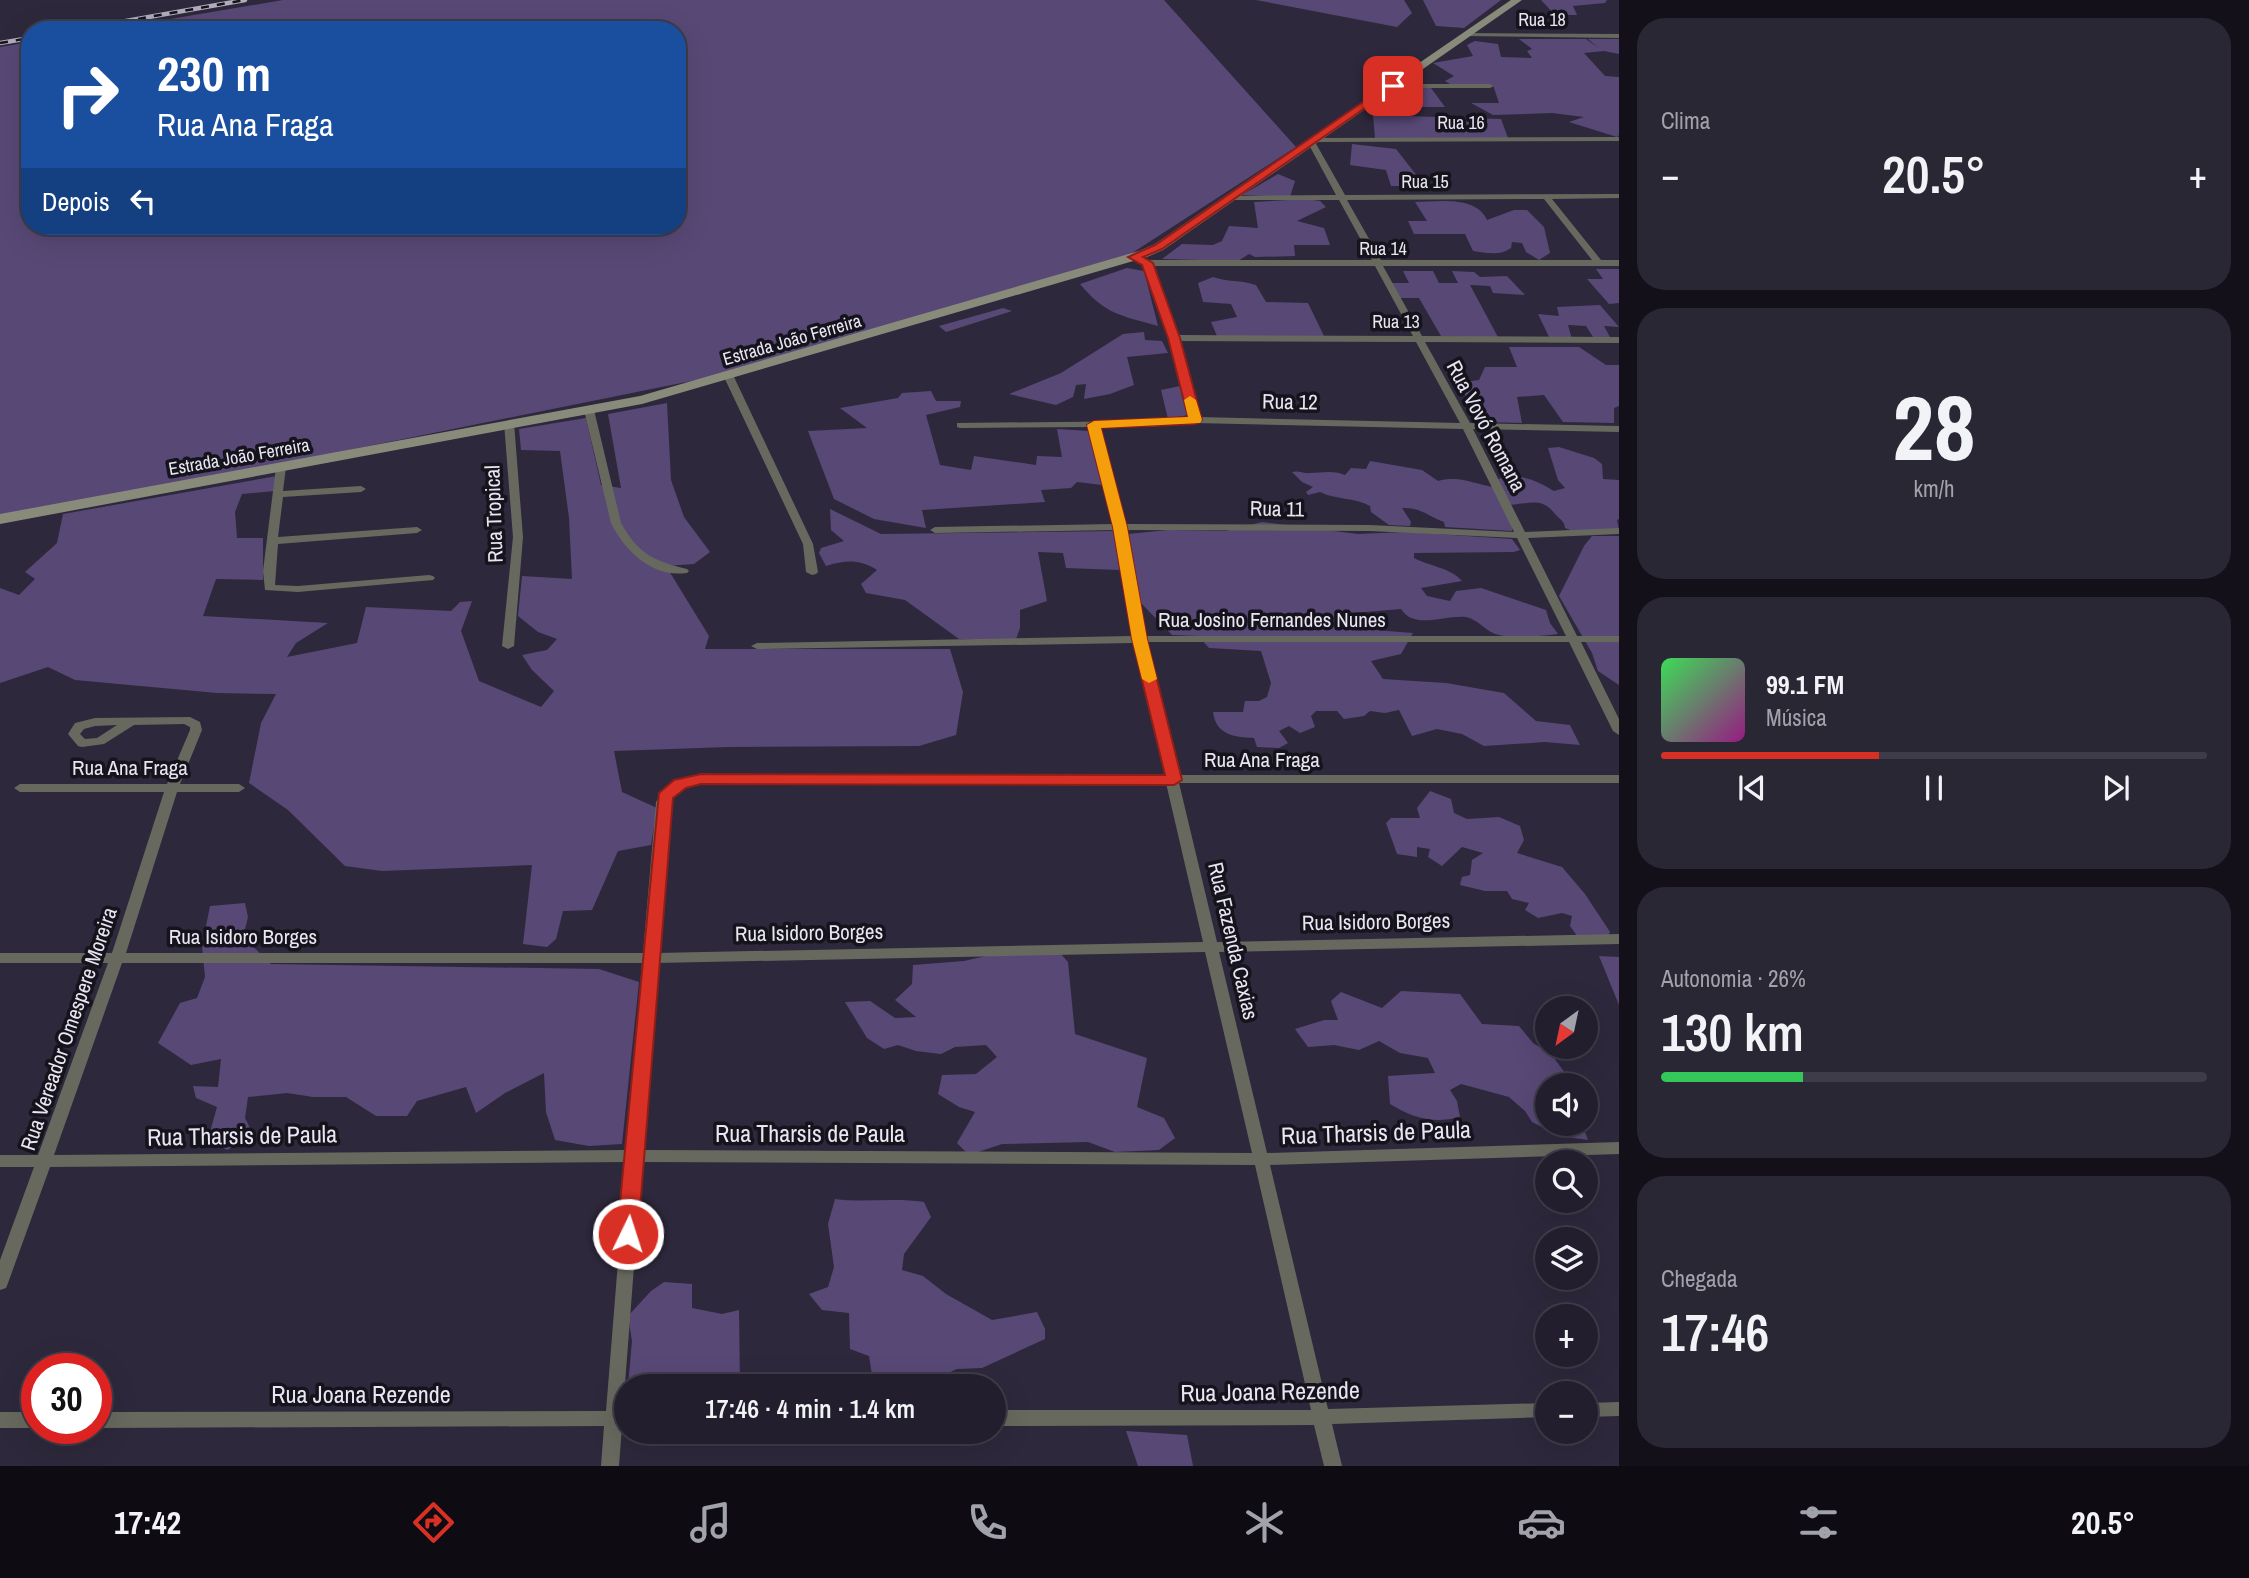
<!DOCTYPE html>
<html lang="pt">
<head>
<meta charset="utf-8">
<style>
	body { margin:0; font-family:"Archivo Narrow",sans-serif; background:#2a2735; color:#f1f3f6; height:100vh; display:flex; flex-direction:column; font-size:26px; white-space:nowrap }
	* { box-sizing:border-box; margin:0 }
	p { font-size:23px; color:#a2a2aa }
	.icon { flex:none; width:38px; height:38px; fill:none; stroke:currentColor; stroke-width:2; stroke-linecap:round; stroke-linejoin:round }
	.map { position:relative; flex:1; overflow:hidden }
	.panel { display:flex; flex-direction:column; gap:18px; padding:18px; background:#131019; width:630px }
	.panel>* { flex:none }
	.hud { position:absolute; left:21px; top:21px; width:665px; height:214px; border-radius:28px; box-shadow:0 7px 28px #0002,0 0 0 2px #3f3c49; background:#1a4fa0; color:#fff; overflow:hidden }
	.needle { width:46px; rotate:213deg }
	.fabs { position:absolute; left:1535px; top:996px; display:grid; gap:14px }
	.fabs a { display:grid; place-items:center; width:63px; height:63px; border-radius:50%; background:#221e2d; box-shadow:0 7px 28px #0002,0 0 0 2px #3f3c49; font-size:35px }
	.speed { position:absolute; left:21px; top:1353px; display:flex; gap:14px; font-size:35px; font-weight:700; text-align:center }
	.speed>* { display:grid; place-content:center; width:91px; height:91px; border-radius:50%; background:#221e2d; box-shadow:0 7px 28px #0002,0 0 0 2px #3f3c49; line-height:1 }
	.speed .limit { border:10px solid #d22; background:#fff; color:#111 }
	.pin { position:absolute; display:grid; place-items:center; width:60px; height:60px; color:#fff; margin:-30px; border-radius:14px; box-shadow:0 4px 10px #0006 }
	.me { position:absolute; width:77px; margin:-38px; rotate:4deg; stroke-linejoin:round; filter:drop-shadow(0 0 5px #0008) }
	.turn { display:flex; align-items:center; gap:24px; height:147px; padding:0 21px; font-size:32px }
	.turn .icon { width:91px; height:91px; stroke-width:2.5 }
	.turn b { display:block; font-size:49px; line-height:60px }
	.then { display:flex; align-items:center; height:66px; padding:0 21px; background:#0003; gap:14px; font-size:26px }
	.big { font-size:52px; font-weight:600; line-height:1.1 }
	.panel .widget { flex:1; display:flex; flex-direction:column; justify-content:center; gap:10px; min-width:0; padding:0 24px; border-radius:28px; background:#2a2735 }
	.panel .dial { align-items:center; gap:0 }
	.dial b { font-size:91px; line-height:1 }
	.song { display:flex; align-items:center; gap:21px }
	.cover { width:84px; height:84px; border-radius:10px; background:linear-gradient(135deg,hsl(130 70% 55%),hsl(310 70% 35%)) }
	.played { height:7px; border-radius:4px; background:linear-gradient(90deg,#d93025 40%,#3f3c49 40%) }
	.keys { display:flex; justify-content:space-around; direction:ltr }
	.heat { display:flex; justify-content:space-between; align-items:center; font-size:38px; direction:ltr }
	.charge { height:10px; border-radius:5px; background:linear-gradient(90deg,#34c759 26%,#3f3c49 0) }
	.trip { position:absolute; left:614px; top:1374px; width:392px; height:70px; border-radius:35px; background:#221e2d; box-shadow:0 7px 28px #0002,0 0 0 2px #3f3c49; font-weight:600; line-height:70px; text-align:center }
	.tab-bar { display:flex; height:112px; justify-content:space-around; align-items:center; background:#0e0c12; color:#a2a2aa }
	.tab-bar .icon { width:49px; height:49px }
	.tab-bar .current { color:#d93025 }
	.tab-bar b { font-size:32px; color:#f1f3f6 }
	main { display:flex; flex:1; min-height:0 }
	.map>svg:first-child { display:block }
	.green { fill:#584876 }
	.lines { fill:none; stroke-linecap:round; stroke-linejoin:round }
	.street { fill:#68695e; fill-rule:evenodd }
	.secondary { fill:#898b7a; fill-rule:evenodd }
	.rail-casing { stroke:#b2adbc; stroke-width:4.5 }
	.rail { stroke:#15131b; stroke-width:2.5; stroke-dasharray:8; stroke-linecap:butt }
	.route { fill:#d93025; stroke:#8d1f18; stroke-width:2 }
	.slow { fill:#f59e0b }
	.labels { text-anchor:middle; stroke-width:7; stroke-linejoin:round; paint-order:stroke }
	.far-street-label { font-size:18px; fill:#e9e5f2; stroke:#15131b }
	.street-label { font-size:21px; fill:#e9e5f2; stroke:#15131b }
	.near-street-label { font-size:24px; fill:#e9e5f2; stroke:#15131b }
</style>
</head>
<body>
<main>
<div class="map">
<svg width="1619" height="1466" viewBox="0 0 1619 1466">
	<rect width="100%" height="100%" fill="#2e283c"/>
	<g class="green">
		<polygon points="283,0 1164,0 1296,147 1129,255 721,375 280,464 0,515 0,47 30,42 30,226 677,226 677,30 105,30"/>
		<polygon points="1256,0 1404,0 1412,13 1397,27"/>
		<polygon points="1423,0 1501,0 1464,28 1436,26"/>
		<polygon points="1541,0 1607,0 1605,3 1573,6 1577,15 1555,15"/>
		<polygon points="1519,39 1586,39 1599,48 1588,39 1619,39 1619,54 1604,51 1584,53 1605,76 1619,77 1619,135 1617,137 1569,122 1584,117 1552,113 1493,115 1471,103 1499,103 1493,85 1450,84 1445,81 1454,76 1433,63 1473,56 1467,45 1475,41 1498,44 1501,57 1532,58 1527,51 1532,49"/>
		<polygon points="1396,88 1431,88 1445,107 1400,107 1383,95"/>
		<polygon points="1373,115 1501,119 1508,138 1375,138"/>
		<polygon points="1352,144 1396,149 1425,186 1391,186 1386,170 1350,165"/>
		<polygon points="1278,174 1295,181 1290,197 1242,195"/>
		<polygon points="1307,199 1320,201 1326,207 1297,221 1324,228 1330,245 1294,245 1295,256 1255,257 1249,254 1238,261 1162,259 1182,244 1213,245 1222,241 1229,226 1258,228 1254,202"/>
		<path d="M1415,202C1437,202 1476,195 1487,220L1514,210H1527L1544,227L1550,253L1539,260L1526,252L1522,243L1512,242L1511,248C1500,256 1486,253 1473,251L1465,234H1414L1408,221H1427Z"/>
		<path d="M1127,268L1144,271L1158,326C1120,315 1106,315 1080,284Z"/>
		<polygon points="1596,269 1619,269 1619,303 1609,304 1587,279 1603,279"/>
		<polygon points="1403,271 1433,271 1439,283 1458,283 1452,271 1474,272 1480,277 1507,276 1525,295 1493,293 1490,286 1470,285 1499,339 1441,336 1419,298 1399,298 1392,283 1409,283"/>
		<path d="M1213,277C1227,282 1241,280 1256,285L1266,302L1308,303L1324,336H1217L1211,322L1237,317L1231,304L1203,302L1198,283Z"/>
		<polygon points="1600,305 1619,327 1604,326 1610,337 1595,340 1586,326 1568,325 1572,339 1550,339 1538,314 1559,316 1557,307"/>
		<polygon points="1003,308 1012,311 946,332 939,326"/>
		<polygon points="1144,332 1145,340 1162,341 1168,353 1127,357 1134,385 1110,394 1084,399 1086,384 1076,385 1073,397 1056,405 1009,394 1061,373 1123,334"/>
		<polygon points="1509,347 1579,347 1606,365 1619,365 1619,406 1614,408 1614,423 1563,422 1544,395 1517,397 1522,423 1483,422 1457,383 1479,380 1485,367 1517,367"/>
		<polygon points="1180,386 1188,415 1168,419 1161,390"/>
		<polygon points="931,391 936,401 961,401 960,407 926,415 940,465 971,470 974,456 1036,465 1037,456 1062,457 1057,429 1089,431 1102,485 1077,482 1071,488 1041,490 1045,502 922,510 926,528 874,519 834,499 808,431 867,428 840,408 898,398 902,393"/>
		<polygon points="667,403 671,480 684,517 710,552 694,564 666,566 709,636 705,649 950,649 963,692 956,735 919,746 728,747 614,751 622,792 657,808 651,845 618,851 592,910 563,911 556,939 547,947 523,944 532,865 382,871 345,866 288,810 249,783 261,723 276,694 217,693 75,680 48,667 0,683 0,588 19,595 35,579 25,572 57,543 63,514 277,476 274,491 242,494 235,512 237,538 263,538 263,580 216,579 203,616 328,623 296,643 287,657 357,643 366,607 451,611 460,602 472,601 461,631 479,681 541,707 554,691 532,670 522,655 547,650 557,639 538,632 518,616 522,576 572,579 569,518 560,451 521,450 519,429 586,418 601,485 621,488 608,414"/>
		<path d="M1559,447L1594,458L1602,464L1603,479L1619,480V519L1617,520L1619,530L1578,533L1565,528C1564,520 1560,520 1555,514C1539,493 1524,508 1501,504L1512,523V531L1445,527L1444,522C1428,516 1420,507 1402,508L1411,522L1410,526L1389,525L1371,512L1370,506C1355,497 1335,500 1320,492L1308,495L1306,492L1313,487L1302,482L1292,472C1299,470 1303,474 1310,473C1322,473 1332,470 1345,475L1351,468L1366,469L1370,461L1422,470L1438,481C1462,474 1479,487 1502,488L1498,479C1521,473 1535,480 1554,491L1565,488L1558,480L1548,448Z"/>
		<path d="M830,509L881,534L1117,531L1120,570L1066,568L1063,553L1038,552L1047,601L1020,610V628L1016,639H959L905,600L866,593L861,584L877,570C859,559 846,560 826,566L819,553L821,548L844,541L831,530Z"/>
		<path d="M1262,522L1358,534L1406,532L1512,539L1520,550L1514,552L1414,553V558C1429,566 1451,568 1462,581L1421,588L1427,596L1450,601L1456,591L1481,588L1546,610L1550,623L1558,634C1540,636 1517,639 1499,635C1487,633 1478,619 1466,617C1444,615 1414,630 1401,609L1353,613L1349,628L1413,633L1401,654L1371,661L1383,679L1446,683L1504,693L1536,721L1570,725L1580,745L1545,742L1484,746L1462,734L1437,729L1412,736L1399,710L1385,713L1370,711L1364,716L1344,719L1337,711H1316L1311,716L1315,727L1300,733L1289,726L1279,731L1288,743L1279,748L1257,747L1254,738C1234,737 1216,735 1213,712H1243L1245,701H1259L1267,697L1271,683L1261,651L1209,648L1198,636L1172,635L1139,601L1128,534L1168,530L1226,531Z"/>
		<polygon points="1592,536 1619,536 1619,685 1598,671 1592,653 1559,596 1584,546"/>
		<polygon points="1430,791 1451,799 1454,813 1467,819 1499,817 1520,826 1524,840 1517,853 1562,867 1585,894 1610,932 1604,943 1582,943 1570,926 1572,916 1562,913 1538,918 1525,910 1529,903 1512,899 1507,891 1485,891 1460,885 1462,877 1470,875 1472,860 1483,853 1462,847 1442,866 1428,857 1430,849 1417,847 1417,857 1397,854 1386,823 1391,818 1420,818 1417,808"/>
		<polygon points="245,903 248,917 243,937 271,964 599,969 639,982 622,1144 589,1146 555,1140 546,1112 544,1073 505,1093 476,1113 466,1087 417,1101 407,1116 376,1116 346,1097 313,1097 287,1093 248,1097 245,1118 254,1136 227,1150 208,1139 217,1107 196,1098 193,1086 218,1087 221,1059 191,1065 158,1043 180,1003 197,998 205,977 202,946 210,906"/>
		<polygon points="1060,953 1068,962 1075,1034 1147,1058 1137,1107 1164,1118 1175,1138 1159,1150 1115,1152 1088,1142 1002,1144 969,1155 957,1143 975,1112 959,1107 938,1094 942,1075 976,1074 997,1057 986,1045 955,1047 941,1054 916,1051 898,1045 884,1049 867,1038 845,1002 870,1001 895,1018 916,1017 895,1000 912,984 913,965 964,961 990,955"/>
		<polygon points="1599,956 1619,957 1619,1005"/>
		<path d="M1401,991L1460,994L1482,1024L1519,1026L1533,1043L1551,1054L1574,1085H1547V1124H1582L1588,1140L1560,1136L1532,1122L1525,1111L1509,1097L1461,1084L1450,1090L1457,1101L1460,1117C1433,1124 1413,1118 1390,1104L1388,1076L1435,1073L1428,1058L1400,1053L1379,1041L1359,1050L1334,1045L1308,1047L1295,1029L1324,1020H1338L1331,1001L1341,992L1382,1008Z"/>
		<path d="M835,1199C865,1203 894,1197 924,1202L931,1217L904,1254L902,1270L923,1276L946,1294L992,1320L1037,1312L1045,1329V1339L982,1368L957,1369L939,1377L935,1386H867L872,1375L869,1356L850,1349L849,1313L822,1310L809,1294L828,1287L834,1267L828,1224Z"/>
		<polygon points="664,1282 692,1284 692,1308 722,1314 739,1310 740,1386 628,1386 632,1341 628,1316 651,1291"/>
		<polygon points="1126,1431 1187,1435 1193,1466 1138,1466"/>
	</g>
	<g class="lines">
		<g class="street">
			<polygon points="1465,33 1619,34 1619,38 1463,36 1462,35"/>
			<polygon points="1390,84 1490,84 1494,86 1490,88 1393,88 1389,86"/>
			<path d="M1619,137V141L1315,142L1345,195L1619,194V198L1552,199L1601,260H1619V266H1383L1422,336L1619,337V343L1425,342L1470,423L1619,426V432L1473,429L1525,532L1619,528V534L1528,538L1577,636H1619V642H1581L1619,719V735L1613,731L1569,642H1146L1177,775H1619V783H1179L1217,942L1619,934V944L1219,952L1267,1153L1619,1142V1154L1270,1165L1328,1409L1547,1403V1417L1332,1424L1342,1466H1324L1314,1425L994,1426V1410H1311L1255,1165L642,1162L623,1410L626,1411V1425L622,1426L619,1466H601L604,1426L96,1428V1412L606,1411L626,1162L50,1167L8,1283L6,1288L0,1290V1260L34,1167H0V1155H38L108,963H0V953H112L164,792H20L14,788L20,784H167L190,730V727L184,724L134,725L104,744L82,747L78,746L68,734L75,723L95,718L190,717L200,722L202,730L180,784H239L245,788L239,792H177L126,953H643L656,802C667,784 681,780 701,775H1165L1134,643L757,649L751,646L757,643L1133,636L1115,530L935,533L930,530L935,527L1114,524L1090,427L960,428L957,427V423L1149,421L1189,418L1169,338L1143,264L1138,260L1142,257L1149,260H1372L1339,200H1230L1226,198L1230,196L1336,195L1308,143L1313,138ZM1544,199L1592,260H1381L1347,200ZM1152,266H1375L1413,336L1178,335ZM1179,341L1416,342L1460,423L1199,417ZM1195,423L1463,429L1514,532L1370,525L1125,524L1100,427H1149ZM1126,530L1370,531L1517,538L1566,636H1144ZM117,725L97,738L85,739L80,734L84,729L95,726ZM701,783H1166L1203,942L657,953L668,802L678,791ZM1205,952L1252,1153L642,1150L656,963ZM122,963H642L627,1150L54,1155Z"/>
			<polygon points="729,374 734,377 813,544 818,572 816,574 812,575 806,572 803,544 724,377"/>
			<path d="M589,407L594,410L621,523C638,554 654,561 687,569L689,571L687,573C652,578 625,551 611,523L584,410Z"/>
			<polygon points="509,420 514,423 523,537 514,646 508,649 502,646 513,537 504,423"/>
			<polygon points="281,464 286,467 283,491 361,486 366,489 361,492 283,497 278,537 417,527 422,530 417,533 278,544 275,585 298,586 429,575 433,576 435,578 433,580 298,592 265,590 263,571 276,467"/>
			<polygon points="1619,1402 1619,1416 1586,1417 1586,1403"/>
			<rect x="0" y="1412" width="37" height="16"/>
		</g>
		<polygon class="secondary" points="1511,0 1522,0 1163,250 1147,257 642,404 0,524 0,514 640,396 1139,251 1155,244"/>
		<defs>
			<g id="rail">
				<polyline points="75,30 245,0"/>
				<polyline points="0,43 30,38"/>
			</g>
		</defs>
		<use href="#rail" class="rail-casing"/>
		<use href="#rail" class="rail"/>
	</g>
	<polygon class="route" points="1389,84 1397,86 1162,249 1143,257 1153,263 1180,338 1202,420 1195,424 1101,428 1127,527 1147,639 1182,780 1174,785 701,784 686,788 673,798 638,1234 635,1240 628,1243 620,1240 617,1234 659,793 674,780 701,774 1165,775 1132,639 1113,527 1087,425 1094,421 1188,417 1168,338 1142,265 1128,257 1155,245"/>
	<polygon class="slow" points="1190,396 1196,400 1202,420 1200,423 1101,428 1127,527 1147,639 1157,679 1149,683 1142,679 1132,639 1113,527 1087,425 1094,421 1188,417 1184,400"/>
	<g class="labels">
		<g class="far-street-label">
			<text x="1542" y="26">Rua 18</text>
			<text x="1461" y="129">Rua 16</text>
			<text x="1425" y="188">Rua 15</text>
			<text x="1383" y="255">Rua 14</text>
			<text x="1396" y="328">Rua 13</text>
			<text transform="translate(792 340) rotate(-16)" y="6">Estrada João Ferreira</text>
			<text transform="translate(239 457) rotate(-10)" y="6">Estrada João Ferreira</text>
		</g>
		<g class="street-label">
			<text transform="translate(1290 402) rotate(1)" y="7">Rua 12</text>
			<text transform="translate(1486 426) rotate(62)" y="7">Rua Vovó Romana</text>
			<text transform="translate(1277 509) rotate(1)" y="7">Rua 11</text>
			<text transform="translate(494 514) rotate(-92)" y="7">Rua Tropical</text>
			<text x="1272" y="627">Rua Josino Fernandes Nunes</text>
			<text x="1262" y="767">Rua Ana Fraga</text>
			<text x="130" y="775">Rua Ana Fraga</text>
			<text transform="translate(1376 922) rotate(-1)" y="7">Rua Isidoro Borges</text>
			<text transform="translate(809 933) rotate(-1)" y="7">Rua Isidoro Borges</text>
			<text x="243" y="944">Rua Isidoro Borges</text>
			<text transform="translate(1233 941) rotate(77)" y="7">Rua Fazenda Caxias</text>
			<text transform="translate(69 1029) rotate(-71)" y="7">Rua Vereador Omespere Moreira</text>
		</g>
		<g class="near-street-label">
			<text transform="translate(1376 1133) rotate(-2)" y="8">Rua Tharsis de Paula</text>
			<text x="810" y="1142">Rua Tharsis de Paula</text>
			<text transform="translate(242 1136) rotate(-1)" y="8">Rua Tharsis de Paula</text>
			<text transform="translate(1270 1392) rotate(-1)" y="8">Rua Joana Rezende</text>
			<text x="361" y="1403">Rua Joana Rezende</text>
		</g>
	</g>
</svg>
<div class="fabs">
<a><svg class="needle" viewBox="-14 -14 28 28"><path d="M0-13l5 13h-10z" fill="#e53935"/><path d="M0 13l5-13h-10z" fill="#a2a2aa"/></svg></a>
<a><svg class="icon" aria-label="sound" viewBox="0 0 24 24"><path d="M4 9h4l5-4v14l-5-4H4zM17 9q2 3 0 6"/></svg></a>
<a><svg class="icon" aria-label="search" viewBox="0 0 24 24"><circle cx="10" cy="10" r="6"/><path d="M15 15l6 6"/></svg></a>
<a><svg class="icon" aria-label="layers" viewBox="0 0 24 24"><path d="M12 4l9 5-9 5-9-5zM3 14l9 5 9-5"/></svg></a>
<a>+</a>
<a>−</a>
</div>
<div class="speed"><div class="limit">30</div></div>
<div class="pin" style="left:1393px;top:86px;background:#d93025"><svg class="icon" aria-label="arrive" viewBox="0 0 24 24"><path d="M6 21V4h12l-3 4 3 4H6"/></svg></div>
<svg class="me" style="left:628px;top:1234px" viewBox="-20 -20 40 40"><circle r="17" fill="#d93025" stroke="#fff" stroke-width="3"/><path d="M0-11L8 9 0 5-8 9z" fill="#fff"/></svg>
<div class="trip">17:46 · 4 min · 1.4 km</div>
<div class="hud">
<div class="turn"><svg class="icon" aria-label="right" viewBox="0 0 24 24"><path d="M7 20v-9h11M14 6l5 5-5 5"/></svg><div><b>230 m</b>Rua Ana Fraga</div></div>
<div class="then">Depois<svg class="icon" aria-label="left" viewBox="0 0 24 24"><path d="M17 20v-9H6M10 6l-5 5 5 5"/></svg></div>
</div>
</div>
<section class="panel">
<div class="widget"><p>Clima</p>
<div class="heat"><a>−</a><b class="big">20.5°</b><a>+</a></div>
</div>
<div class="widget dial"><b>28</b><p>km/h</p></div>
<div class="widget">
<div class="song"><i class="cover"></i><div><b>99.1 FM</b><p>Música</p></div></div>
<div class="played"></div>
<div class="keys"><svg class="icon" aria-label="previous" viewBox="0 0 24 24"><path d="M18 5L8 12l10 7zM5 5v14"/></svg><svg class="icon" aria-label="pause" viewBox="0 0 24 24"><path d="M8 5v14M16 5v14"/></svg><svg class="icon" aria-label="next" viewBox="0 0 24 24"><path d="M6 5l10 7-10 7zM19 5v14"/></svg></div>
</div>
<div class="widget"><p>Autonomia · 26%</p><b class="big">130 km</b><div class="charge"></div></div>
<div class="widget"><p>Chegada</p><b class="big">17:46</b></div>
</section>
</main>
<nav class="tab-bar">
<b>17:42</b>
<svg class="icon current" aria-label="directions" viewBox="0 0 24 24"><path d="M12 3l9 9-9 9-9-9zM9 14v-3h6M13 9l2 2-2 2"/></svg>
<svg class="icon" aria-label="music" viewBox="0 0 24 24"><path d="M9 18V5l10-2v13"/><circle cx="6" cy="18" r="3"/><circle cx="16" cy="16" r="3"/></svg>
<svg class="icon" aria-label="phone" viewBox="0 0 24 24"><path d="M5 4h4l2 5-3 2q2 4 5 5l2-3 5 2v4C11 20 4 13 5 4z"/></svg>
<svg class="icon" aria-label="climate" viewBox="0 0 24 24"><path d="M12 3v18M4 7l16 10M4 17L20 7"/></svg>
<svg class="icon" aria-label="car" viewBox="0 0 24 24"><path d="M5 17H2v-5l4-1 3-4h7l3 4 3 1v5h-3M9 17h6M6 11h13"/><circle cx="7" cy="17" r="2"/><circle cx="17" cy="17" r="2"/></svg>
<svg class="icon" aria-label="filters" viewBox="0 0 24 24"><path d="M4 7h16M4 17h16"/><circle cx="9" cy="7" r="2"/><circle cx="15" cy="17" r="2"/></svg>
<b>20.5°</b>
</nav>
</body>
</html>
